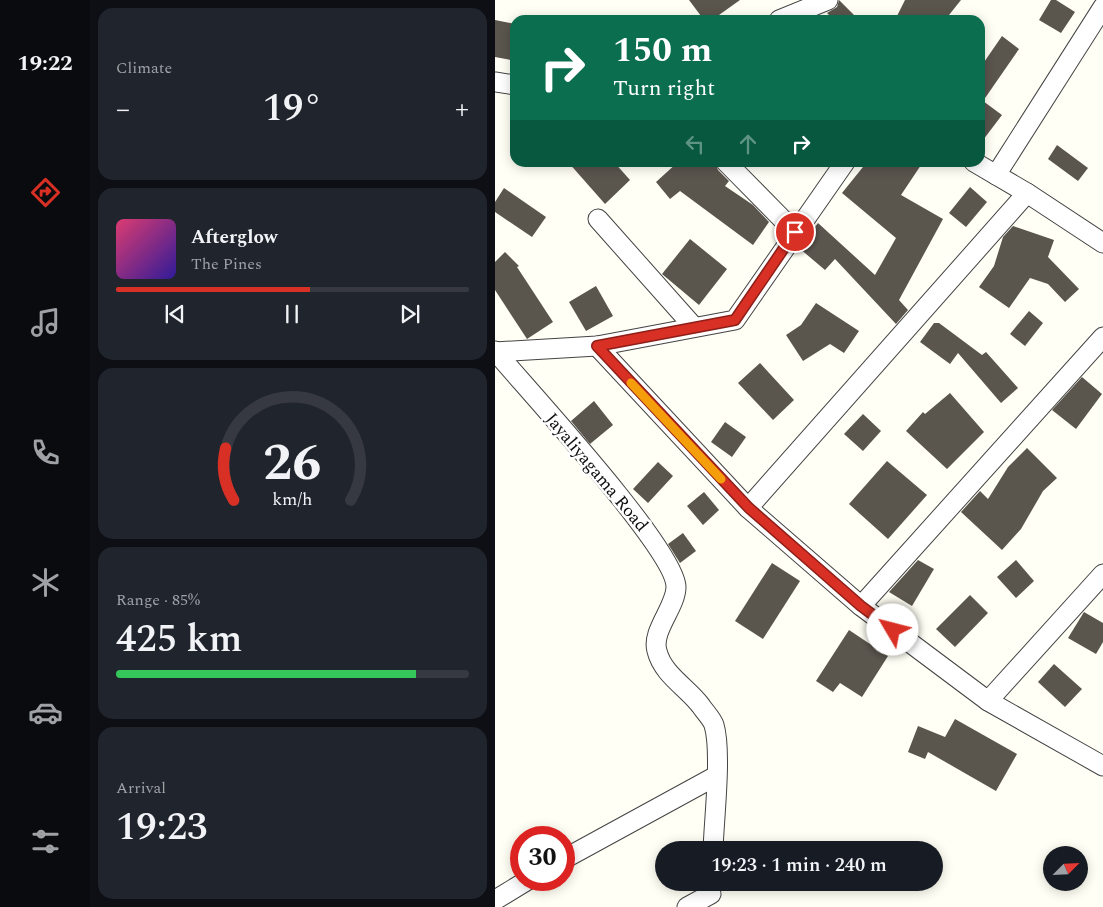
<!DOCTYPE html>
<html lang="en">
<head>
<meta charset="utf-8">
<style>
	body { margin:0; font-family:Spectral,serif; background:#20242c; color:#f1f3f6; height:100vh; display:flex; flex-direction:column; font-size:19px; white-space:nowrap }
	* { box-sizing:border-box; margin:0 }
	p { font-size:16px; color:#9ea1a6 }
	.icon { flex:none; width:28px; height:28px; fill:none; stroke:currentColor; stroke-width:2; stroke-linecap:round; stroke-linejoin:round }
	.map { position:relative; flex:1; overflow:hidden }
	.side { display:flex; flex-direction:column; gap:8px; padding:8px; background:#0d0f14; width:405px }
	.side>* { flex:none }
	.top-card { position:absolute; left:15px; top:15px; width:475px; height:152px; border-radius:15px; box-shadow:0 2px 12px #0003; background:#0b6e4f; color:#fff; overflow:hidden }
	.needle { width:32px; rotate:66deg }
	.tools { position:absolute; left:548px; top:846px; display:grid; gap:10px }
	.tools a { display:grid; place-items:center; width:45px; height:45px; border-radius:50%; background:#171b24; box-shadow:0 2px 12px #0003; font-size:25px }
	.speed { position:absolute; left:15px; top:826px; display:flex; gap:10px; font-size:25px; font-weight:700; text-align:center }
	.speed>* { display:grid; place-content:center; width:65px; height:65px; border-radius:50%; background:#171b24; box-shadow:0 2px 12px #0003; line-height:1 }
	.speed .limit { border:8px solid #d22; background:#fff; color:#111 }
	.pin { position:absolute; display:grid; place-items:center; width:42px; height:42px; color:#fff; margin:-21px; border:2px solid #fff; border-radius:50%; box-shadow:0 1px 5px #0007 }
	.me { position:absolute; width:55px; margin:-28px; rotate:307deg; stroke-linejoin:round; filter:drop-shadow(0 0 4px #0008) }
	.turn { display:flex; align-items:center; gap:18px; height:105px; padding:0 20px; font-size:22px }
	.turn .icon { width:65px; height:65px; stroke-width:2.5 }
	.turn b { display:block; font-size:35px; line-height:42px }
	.lanes { display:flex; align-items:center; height:48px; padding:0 20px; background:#0003; justify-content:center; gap:25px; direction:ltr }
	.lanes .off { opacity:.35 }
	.big { font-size:38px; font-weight:600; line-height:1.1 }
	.side .card { flex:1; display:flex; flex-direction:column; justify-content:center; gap:8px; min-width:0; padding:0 18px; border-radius:15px; background:#20242c }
	.side .dial { align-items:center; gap:0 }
	.dial svg { height:130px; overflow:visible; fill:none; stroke:#363941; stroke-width:7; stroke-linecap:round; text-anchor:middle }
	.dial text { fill:#f1f3f6; stroke:none }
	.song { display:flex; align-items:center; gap:15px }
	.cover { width:60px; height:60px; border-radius:8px; background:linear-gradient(135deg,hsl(340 70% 55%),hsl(250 70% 35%)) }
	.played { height:5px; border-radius:2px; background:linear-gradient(90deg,#d93025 55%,#363941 55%) }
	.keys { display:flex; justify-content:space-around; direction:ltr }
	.heat { display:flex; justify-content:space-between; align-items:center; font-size:28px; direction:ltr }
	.charge { height:8px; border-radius:4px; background:linear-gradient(90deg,#34c759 85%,#363941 0) }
	.trip { position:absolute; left:160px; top:841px; width:288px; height:50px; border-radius:25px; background:#171b24; box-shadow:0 2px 12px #0003; font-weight:600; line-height:50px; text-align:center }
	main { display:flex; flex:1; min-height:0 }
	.tabs { display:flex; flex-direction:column; width:90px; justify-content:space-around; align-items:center; background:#090b0e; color:#9ea1a6 }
	.tabs .icon { width:35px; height:35px }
	.tabs .on { color:#d93025 }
	.tabs b { font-size:22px; color:#f1f3f6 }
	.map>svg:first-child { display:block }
	.building { fill:#5a554d }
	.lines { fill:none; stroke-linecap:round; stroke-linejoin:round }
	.minor-casing { stroke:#444; stroke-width:21 }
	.minor { stroke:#fff; stroke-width:19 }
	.route-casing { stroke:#8d1f18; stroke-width:12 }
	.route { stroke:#d93025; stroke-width:9 }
	.slow { stroke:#f59e0b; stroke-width:9 }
	.labels { text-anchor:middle; stroke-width:5; stroke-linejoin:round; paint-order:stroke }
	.street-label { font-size:18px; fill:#111; stroke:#fff }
</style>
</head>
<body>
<main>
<nav class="tabs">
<b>19:22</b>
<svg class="icon on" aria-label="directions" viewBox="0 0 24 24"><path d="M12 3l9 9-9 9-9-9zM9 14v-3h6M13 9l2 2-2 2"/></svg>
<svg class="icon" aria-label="music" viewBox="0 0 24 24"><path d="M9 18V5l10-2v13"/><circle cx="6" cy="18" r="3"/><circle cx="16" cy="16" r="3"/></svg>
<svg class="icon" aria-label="phone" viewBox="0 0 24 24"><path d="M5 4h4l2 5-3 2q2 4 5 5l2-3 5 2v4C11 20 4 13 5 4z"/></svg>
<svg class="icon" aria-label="climate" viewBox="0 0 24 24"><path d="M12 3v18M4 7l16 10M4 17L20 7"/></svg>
<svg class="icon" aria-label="car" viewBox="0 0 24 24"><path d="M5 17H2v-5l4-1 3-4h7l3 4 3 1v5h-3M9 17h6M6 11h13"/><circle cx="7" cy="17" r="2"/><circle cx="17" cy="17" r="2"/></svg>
<svg class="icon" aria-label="filters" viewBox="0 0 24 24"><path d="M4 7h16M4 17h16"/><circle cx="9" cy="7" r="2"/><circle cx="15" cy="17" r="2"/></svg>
</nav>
<section class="side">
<div class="card"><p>Climate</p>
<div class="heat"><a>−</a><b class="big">19°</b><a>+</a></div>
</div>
<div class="card">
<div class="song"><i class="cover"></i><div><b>Afterglow</b><p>The Pines</p></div></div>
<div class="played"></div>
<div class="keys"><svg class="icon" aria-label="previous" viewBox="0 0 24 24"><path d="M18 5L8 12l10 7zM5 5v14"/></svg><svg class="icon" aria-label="pause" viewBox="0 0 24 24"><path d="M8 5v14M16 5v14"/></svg><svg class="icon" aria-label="next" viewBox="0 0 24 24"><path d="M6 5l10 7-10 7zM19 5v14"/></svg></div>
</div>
<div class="card dial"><svg viewBox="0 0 100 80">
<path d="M14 69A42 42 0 1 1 86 69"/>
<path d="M14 69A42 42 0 0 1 9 37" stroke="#d93025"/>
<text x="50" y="56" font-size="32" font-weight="700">26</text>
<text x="50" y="72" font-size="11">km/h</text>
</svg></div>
<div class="card"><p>Range · 85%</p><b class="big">425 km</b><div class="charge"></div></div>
<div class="card"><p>Arrival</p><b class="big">19:23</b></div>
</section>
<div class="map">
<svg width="608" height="907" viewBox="0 0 608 907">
	<rect width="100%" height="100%" fill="#fffff5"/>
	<g class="building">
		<polygon points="194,0 245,0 217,20 209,20"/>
		<polygon points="344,0 364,20 339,20 332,13 342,7"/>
		<polygon points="410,0 466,0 450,20 400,20"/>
		<polygon points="556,0 561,0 580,12 566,33 544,20"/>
		<polygon points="0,20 20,24 20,43 16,60 0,57"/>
		<polygon points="507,36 524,49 488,101 507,115 485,144 485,68"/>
		<polygon points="562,145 593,168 583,181 553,159"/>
		<polygon points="73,162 119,162 135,180 110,204"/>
		<polygon points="183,162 220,162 223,170 234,181 230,186 258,205 274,222 258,245 185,191 175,199 161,182"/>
		<polygon points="372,162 428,162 406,195 448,219 404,300 413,310 401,324 340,259 330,270 304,248 323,223 380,275 401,238 347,193"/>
		<polygon points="475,187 492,202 471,227 454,213"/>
		<polygon points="9,188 51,217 37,237 0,212 0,202"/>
		<polygon points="518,226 559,240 553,257 584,289 570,302 553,284 535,278 514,308 484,287 499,266 508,237"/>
		<polygon points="195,239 232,269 204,305 167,274"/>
		<polygon points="10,252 24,266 22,267 58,322 32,339 0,290 0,262"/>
		<polygon points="101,286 118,316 91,331 74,302"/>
		<polygon points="321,303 364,331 349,353 335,344 308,361 291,335 306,325"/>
		<polygon points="534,311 548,323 530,346 515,334"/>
		<polygon points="439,323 444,323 487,355 491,352 523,388 506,403 463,353 455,364 425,342"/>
		<polygon points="265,363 299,400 278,420 243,383"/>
		<polygon points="587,377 607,394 581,429 557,410"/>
		<polygon points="455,393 489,432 452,469 411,431 428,412 430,414"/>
		<polygon points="99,401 118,425 95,444 76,421"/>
		<polygon points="368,414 386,431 368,451 349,434"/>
		<polygon points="230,422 251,437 237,457 216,442"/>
		<polygon points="532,448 562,478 548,491 526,529 507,550 466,512 485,491 493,499 513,467"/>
		<polygon points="392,461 432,495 393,539 354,504"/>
		<polygon points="163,462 178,476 153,503 138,489"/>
		<polygon points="209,492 224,510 208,525 192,506"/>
		<polygon points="188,533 201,551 185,563 173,544"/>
		<polygon points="423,560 439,569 417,606 394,592"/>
		<polygon points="521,560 539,581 521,598 502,577"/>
		<polygon points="277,563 305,581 268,639 240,621"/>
		<polygon points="475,595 493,613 460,647 441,629"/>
		<polygon points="589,612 608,623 608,642 601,654 573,638"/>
		<polygon points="354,630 393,656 367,697 345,683 338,692 321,681"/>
		<polygon points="559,664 587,689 570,707 543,682"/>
		<polygon points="460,719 522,754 501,791 433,752 430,759 413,752 423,726 450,737"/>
	</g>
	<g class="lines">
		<defs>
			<g id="minor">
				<polyline points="284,20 333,0"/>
				<polyline points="0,82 20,85"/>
				<polyline points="231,162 300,232"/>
				<polyline points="479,162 532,193 608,243"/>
				<polyline points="501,175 608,7"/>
				<polyline points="103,219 199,327"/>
				<polyline points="102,346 253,508 366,606 493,701 608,766"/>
				<path d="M0,351C31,388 181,550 181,587C181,607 156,631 162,651C168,675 193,688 206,706C210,712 217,719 219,725C227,752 219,819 218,850"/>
				<polyline points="0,352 102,346 240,320 350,162"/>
				<polyline points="253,508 532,193"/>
				<polyline points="366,606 608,337"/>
				<polyline points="493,701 608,574"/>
				<polyline points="69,859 221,776"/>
				<polyline points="0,900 33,880"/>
				<polyline points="192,907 216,894"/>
			</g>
		</defs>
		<use href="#minor" class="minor-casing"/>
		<use href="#minor" class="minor"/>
	</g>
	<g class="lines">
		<defs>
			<polyline id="route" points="300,232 240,320 102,346 254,508 366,606 398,630"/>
		</defs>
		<use href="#route" class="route-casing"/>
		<use href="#route" class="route"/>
		<polyline class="slow" points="136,383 226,479"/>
	</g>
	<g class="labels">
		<g class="street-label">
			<text transform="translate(102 472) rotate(50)" y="6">Jayaliyagama Road</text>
		</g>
	</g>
</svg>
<div class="tools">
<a><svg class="needle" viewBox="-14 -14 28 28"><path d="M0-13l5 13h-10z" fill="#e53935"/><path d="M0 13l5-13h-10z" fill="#9ea1a6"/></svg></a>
</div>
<div class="speed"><div class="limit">30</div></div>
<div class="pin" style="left:300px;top:232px;background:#d93025"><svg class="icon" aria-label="arrive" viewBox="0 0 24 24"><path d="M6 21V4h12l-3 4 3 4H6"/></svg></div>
<svg class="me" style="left:398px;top:630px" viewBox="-20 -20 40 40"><circle r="19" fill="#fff"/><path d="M0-13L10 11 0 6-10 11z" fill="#d93025"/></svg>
<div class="trip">19:23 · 1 min · 240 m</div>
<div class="top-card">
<div class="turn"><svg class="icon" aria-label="right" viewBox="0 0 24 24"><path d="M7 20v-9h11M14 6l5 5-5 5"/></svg><div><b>150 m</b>Turn right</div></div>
<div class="lanes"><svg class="icon off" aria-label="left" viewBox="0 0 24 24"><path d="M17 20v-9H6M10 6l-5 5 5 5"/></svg><svg class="icon off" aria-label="ahead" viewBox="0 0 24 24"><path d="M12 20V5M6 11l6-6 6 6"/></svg><svg class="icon" aria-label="right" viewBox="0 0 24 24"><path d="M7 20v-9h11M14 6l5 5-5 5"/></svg></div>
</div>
</div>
</main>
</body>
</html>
